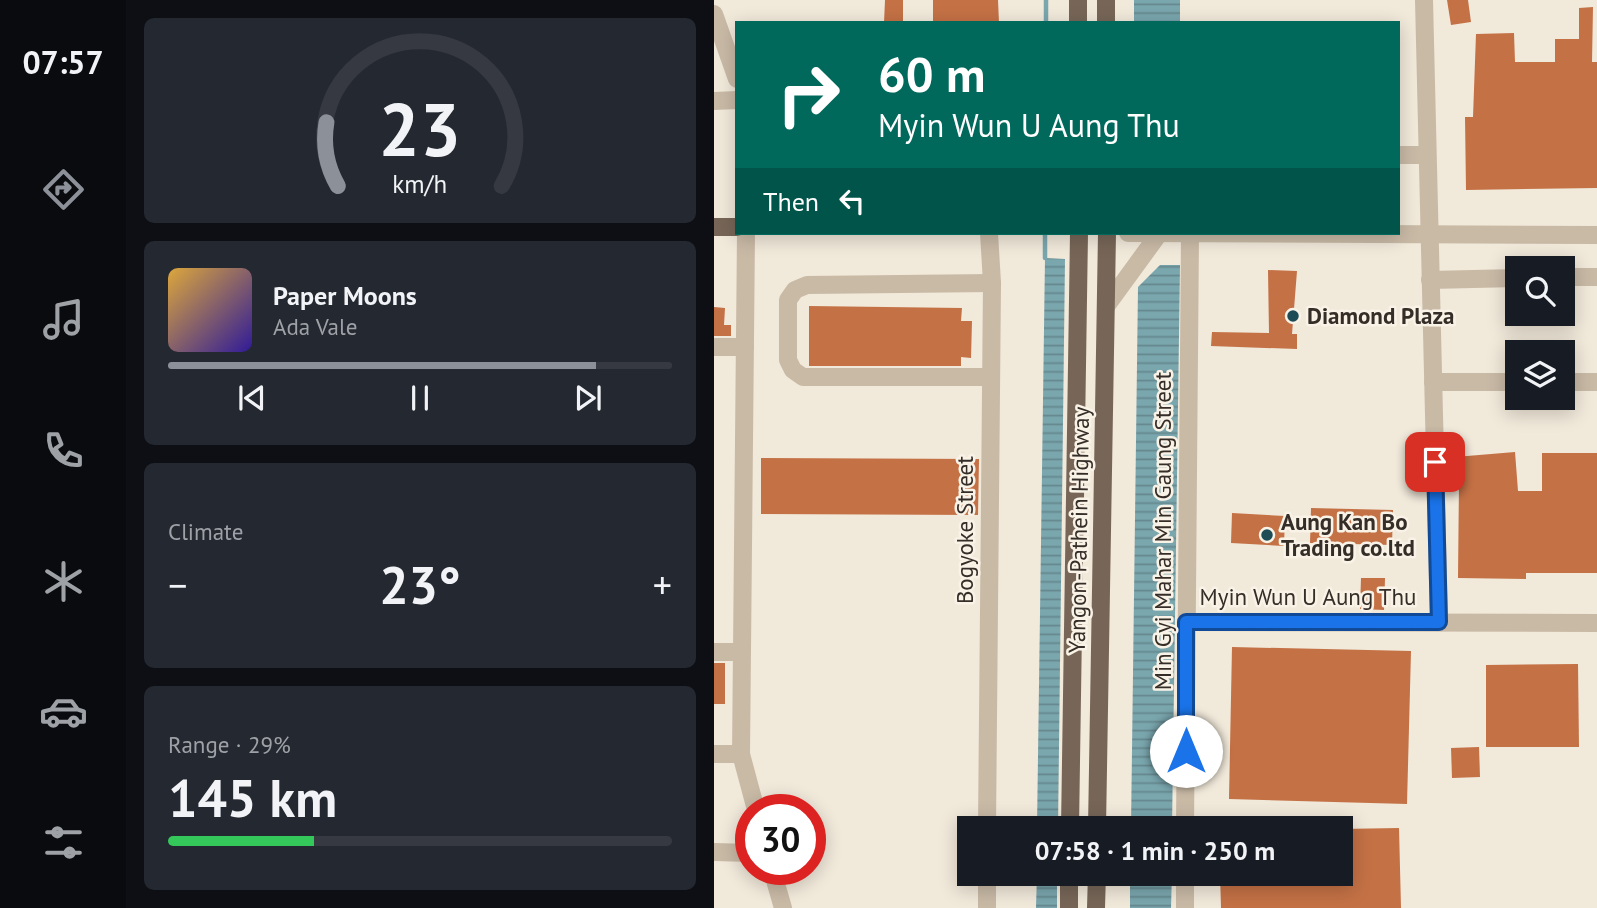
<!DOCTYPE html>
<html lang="en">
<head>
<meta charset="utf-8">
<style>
	body { margin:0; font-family:"PT Sans",sans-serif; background:#242831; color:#f1f3f6; height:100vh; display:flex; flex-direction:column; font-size:26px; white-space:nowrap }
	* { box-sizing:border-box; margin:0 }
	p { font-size:23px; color:#9ea1a6 }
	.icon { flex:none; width:38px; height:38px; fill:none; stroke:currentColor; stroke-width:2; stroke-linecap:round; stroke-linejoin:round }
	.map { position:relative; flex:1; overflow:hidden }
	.drawer { display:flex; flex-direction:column; gap:18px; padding:18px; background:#0d0f14; width:588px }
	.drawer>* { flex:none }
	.guide { position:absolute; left:21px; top:21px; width:665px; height:214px; border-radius:0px; box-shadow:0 4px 18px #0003; background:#00695c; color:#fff; overflow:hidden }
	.controls { position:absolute; left:791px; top:256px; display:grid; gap:14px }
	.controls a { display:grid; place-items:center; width:70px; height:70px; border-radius:0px; background:#171b24; box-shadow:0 4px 18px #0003; font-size:35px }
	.speed { position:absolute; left:21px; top:794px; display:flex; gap:14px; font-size:35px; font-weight:700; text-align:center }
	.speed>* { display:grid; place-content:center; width:91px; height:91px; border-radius:50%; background:#171b24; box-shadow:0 4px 18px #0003; line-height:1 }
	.speed .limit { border:10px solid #d22; background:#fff; color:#111 }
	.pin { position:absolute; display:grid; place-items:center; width:60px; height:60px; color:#fff; margin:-30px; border-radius:14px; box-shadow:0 4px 10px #0006 }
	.me { position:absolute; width:77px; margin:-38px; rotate:0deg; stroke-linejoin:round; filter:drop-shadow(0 0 5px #0008) }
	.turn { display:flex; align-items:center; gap:24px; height:147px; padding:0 28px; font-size:32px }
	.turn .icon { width:91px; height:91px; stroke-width:2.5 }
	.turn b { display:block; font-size:49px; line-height:60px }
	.then { display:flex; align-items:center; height:66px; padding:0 28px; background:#0003; gap:14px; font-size:26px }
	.big { font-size:52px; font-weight:800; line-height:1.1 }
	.drawer .tile { flex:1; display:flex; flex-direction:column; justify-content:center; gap:10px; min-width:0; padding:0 24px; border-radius:10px; background:#242831 }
	.drawer .dial { align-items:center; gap:0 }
	.dial svg { height:182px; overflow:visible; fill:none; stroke:#363941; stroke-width:7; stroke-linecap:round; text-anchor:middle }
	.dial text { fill:#f1f3f6; stroke:none }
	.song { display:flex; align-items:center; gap:21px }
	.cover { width:84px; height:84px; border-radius:10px; background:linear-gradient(135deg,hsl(40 70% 55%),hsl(250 70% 35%)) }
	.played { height:7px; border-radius:4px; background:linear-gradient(90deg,#8c9099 85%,#363941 85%) }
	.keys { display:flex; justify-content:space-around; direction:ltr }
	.heat { display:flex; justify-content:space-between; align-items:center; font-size:38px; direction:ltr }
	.charge { height:10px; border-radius:5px; background:linear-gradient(90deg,#34c759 29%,#363941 0) }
	.trip { position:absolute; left:243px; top:816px; width:396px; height:70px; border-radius:0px; background:#171b24; box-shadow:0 4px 18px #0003; font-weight:800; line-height:70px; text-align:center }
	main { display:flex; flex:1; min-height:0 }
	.tabs { display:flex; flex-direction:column; width:126px; justify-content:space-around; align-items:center; background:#090b0e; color:#9ea1a6 }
	.tabs .icon { width:49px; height:49px }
	.tabs .active { color:#8c9099 }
	.tabs b { font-size:32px; color:#f1f3f6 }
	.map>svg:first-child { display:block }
	.water { fill:url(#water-rules) }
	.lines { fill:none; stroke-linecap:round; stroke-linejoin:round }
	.stream { stroke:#7aa6ae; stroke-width:4.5 }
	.building { fill:#c47145 }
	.minor { stroke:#c9baa6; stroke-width:18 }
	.major { stroke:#776658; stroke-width:18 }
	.route-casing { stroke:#114b97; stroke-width:18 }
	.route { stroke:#1a73e8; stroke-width:12 }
	.poi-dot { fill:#1d4c56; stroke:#f9f2e6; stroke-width:2.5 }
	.labels { text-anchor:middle; stroke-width:5; stroke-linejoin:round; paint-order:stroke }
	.poi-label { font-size:23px; font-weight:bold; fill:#352d27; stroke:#f9f2e6; text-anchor:start }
	.street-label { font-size:23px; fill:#352d27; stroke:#f9f2e6 }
</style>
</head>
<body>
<main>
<nav class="tabs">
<b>07:57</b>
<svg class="icon active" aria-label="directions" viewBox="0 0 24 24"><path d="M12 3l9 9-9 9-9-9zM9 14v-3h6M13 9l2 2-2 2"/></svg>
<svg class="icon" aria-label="music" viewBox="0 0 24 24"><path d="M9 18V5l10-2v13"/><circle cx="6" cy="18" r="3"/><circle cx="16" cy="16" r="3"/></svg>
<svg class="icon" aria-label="phone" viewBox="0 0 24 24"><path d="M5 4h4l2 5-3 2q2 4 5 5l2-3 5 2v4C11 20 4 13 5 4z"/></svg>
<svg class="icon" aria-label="climate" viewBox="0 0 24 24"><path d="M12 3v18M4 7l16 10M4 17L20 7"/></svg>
<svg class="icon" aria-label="car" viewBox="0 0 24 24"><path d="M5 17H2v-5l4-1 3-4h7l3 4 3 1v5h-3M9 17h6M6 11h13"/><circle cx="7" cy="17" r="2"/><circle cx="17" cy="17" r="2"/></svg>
<svg class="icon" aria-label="filters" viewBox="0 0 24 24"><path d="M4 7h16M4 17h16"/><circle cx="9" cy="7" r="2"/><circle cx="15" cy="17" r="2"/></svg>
</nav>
<section class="drawer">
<div class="tile dial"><svg viewBox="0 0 100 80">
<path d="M14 69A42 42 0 1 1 86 69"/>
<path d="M14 69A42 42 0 0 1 9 41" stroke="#8c9099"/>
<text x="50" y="56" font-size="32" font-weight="700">23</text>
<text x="50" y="72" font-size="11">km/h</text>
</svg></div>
<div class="tile">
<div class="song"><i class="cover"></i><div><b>Paper Moons</b><p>Ada Vale</p></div></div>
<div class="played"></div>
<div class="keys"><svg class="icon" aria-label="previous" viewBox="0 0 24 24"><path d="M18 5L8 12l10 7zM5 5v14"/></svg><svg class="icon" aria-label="pause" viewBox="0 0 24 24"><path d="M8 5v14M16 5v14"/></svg><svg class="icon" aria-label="next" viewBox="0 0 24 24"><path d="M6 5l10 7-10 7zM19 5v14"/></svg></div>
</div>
<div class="tile"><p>Climate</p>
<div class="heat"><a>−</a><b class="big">23°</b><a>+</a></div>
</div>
<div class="tile"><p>Range · 29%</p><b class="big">145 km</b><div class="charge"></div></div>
</section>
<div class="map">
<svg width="883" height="908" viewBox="0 0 883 908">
	<defs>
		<pattern id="water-rules" width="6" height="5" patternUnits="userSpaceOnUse" patternTransform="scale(1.75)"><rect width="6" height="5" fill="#7aa6ae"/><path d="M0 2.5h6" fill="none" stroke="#65888e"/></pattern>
	</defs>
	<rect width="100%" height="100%" fill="#f1e9da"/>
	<g class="water">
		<rect x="420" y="0" width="46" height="23"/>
		<polygon points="331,258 351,259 344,828 323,828"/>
		<polygon points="446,265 466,265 458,828 417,828 424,287"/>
		<polygon points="323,873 343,873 343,908 322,908"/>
		<polygon points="416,873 458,873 457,908 416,908"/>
	</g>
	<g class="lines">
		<g class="stream">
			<polyline points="332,23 332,0"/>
			<polyline points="331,258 331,233"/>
		</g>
	</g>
	<g class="building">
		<polygon points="171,0 189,0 189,23 170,23"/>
		<polygon points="219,0 284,0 285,23 219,23"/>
		<polygon points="733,0 754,0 757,22 737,25"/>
		<polygon points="879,7 878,62 883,62 883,188 752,190 751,117 759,117 762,34 800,33 801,62 841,62 841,39 865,39 865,8"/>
		<polygon points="554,270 583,271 578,334 583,334 583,349 497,346 498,332 555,333"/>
		<polygon points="95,306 248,308 247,321 258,321 257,358 247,357 247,366 95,366"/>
		<polygon points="0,307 11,308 10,325 17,325 17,336 0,336"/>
		<polygon points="801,452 804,491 828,491 828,453 883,453 883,573 812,573 812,579 744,578 745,482 741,457"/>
		<polygon points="47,458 265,459 264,515 47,514"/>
		<polygon points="597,508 679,510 678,545 596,543"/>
		<polygon points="518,513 571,516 570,546 517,543"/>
		<polygon points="647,578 671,578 670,610 646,609"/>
		<polygon points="518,647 697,651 693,804 515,799"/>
		<rect x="0" y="663" width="11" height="41"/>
		<polygon points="864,664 865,747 772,747 772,665"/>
		<polygon points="765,747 766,777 738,778 737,748"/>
		<polygon points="685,828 687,908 507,908 506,873 626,873 626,829"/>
	</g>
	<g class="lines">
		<g class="minor">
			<polyline points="710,0 725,622"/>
			<polyline points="0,14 23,79"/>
			<polyline points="0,101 23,100"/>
			<polyline points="684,155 713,155"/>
			<polyline points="32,233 27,754 42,810"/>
			<polyline points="414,233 883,235"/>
			<polyline points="849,277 883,277"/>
			<polyline points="716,280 803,278"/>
			<polyline points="393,305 444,235"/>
			<polyline points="0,347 31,347"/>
			<polyline points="277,377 89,377 79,370 74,360 74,300 81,290 93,285 278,283"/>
			<polyline points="719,382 803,382"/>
			<polyline points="849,382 883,382"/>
			<polyline points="473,622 883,623"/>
			<polyline points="0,652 27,652"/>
			<polyline points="0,754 27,754"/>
			<polyline points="273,828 278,283 275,233"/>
			<polyline points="471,828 476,235"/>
			<polyline points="0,852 37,853"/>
			<polyline points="58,870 69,908"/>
			<polyline points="273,908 273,873"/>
			<polyline points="471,908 471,873"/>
		</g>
		<g class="major">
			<polyline points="364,23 364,0"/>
			<polyline points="392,23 392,0"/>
			<polyline points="0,227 23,227"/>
			<polyline points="356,828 365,233"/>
			<polyline points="383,828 393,233"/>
			<polyline points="355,908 355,873"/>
			<polyline points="382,908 383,873"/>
		</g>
	</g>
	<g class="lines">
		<defs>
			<polyline id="route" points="472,751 472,622 725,622 721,462"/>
		</defs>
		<use href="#route" class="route-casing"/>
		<use href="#route" class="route"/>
	</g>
	<g class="poi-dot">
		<circle cx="579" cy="316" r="7"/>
		<circle cx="553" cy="535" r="7"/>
	</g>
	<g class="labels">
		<g class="poi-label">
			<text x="593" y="324">Diamond Plaza</text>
			<text x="567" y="530">Aung Kan Bo<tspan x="567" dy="26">Trading co.ltd</tspan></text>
		</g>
		<g class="street-label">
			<text transform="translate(251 530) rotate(-90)" y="8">Bogyoke Street</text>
			<text transform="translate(365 530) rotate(-89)" y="8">Yangon-Pathein Highway</text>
			<text transform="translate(449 531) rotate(-90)" y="8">Min Gyi Mahar Min Gaung Street</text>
			<text x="594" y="605">Myin Wun U Aung Thu</text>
		</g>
	</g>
</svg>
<div class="controls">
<a><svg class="icon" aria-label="search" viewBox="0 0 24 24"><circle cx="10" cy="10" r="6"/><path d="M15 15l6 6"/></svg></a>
<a><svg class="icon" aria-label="layers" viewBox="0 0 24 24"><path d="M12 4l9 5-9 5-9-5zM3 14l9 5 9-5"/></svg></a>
</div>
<div class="speed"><div class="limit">30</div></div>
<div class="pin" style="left:721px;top:462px;background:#d93025"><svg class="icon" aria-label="arrive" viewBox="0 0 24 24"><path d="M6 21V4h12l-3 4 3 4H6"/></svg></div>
<svg class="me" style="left:472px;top:751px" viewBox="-20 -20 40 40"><circle r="19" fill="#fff"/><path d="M0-13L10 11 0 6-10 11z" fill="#1a73e8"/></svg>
<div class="trip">07:58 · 1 min · 250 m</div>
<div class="guide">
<div class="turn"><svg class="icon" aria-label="right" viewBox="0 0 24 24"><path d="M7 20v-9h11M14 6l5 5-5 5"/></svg><div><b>60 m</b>Myin Wun U Aung Thu</div></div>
<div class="then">Then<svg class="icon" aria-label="left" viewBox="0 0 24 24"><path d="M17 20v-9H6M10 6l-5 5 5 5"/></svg></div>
</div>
</div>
</main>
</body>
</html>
